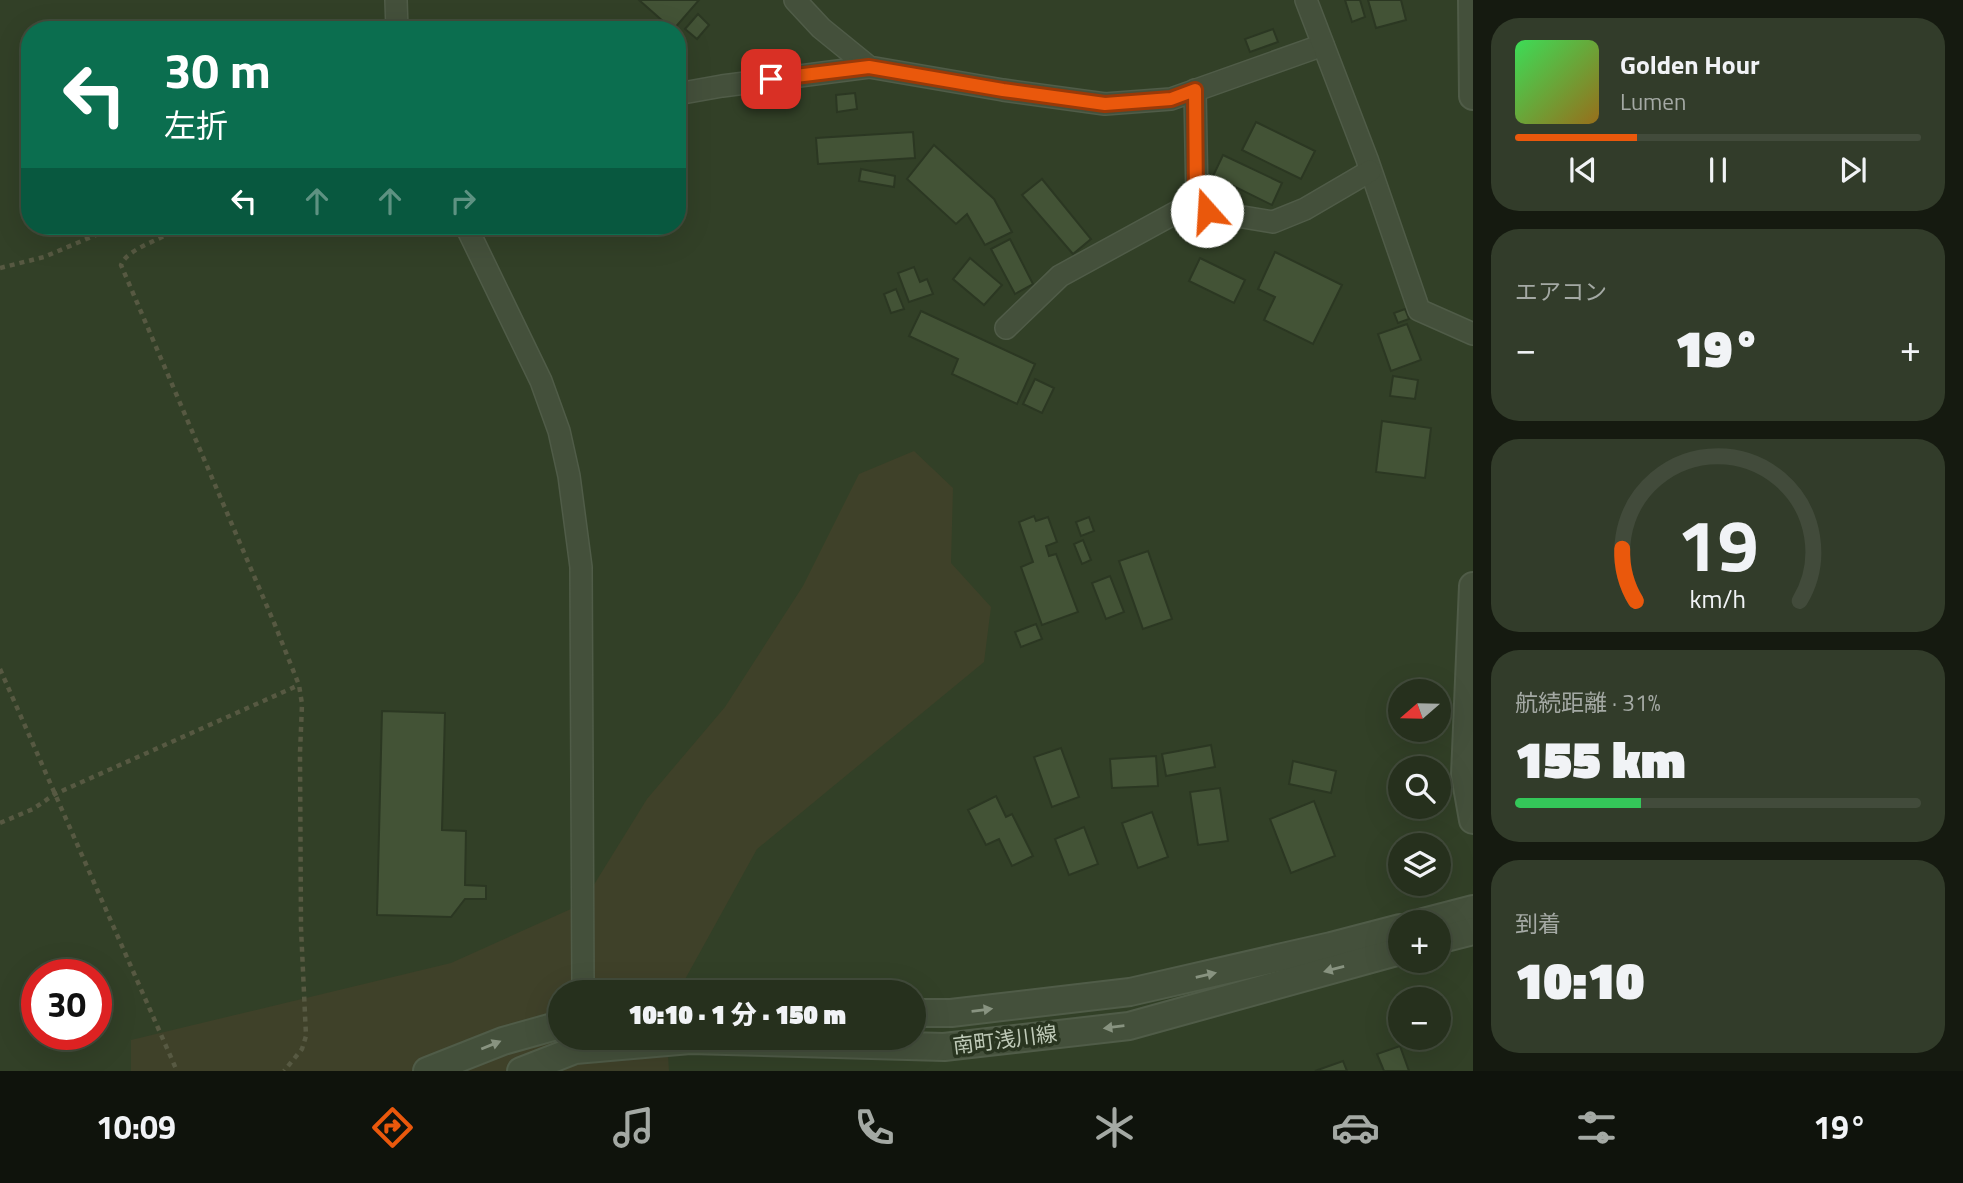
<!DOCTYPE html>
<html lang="ja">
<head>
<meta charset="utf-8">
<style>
	body { margin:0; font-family:"Titillium Web","Noto Sans JP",sans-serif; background:#323c2a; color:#f1f3f6; height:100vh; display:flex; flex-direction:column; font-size:26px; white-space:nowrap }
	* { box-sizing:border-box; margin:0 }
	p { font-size:23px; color:#a4a9a4 }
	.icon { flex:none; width:38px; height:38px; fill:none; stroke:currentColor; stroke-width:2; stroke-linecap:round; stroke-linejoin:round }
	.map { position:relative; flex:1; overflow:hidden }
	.drawer { display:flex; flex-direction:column; gap:18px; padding:18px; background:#151a10; width:490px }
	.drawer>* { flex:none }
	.banner { position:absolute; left:21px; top:21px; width:665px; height:214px; border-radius:28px; box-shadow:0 7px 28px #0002,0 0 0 2px #424b3b; background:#0b6e4f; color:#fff; overflow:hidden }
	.needle { width:46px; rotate:250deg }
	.controls { position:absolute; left:1388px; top:679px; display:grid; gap:14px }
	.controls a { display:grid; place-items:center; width:63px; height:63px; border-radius:50%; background:#26301d; box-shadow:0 7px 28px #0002,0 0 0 2px #424b3b; font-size:35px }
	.speed { position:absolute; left:21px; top:959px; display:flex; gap:14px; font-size:35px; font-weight:700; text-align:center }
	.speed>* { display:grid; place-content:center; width:91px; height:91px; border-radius:50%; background:#26301d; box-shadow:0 7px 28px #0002,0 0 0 2px #424b3b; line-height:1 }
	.speed .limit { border:10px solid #d22; background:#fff; color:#111 }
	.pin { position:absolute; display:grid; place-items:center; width:60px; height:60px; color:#fff; margin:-30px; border-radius:14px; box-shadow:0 4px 10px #0006 }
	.me { position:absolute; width:77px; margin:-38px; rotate:341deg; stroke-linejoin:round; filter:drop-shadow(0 0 5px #0008) }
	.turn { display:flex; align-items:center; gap:24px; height:147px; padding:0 28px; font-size:32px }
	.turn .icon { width:91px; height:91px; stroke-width:2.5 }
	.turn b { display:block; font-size:49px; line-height:60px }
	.lanes { display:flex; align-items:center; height:66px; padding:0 28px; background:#0003; justify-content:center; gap:35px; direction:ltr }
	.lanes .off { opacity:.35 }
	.big { font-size:52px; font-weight:800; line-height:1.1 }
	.drawer .widget { flex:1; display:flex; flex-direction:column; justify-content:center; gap:10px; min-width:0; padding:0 24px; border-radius:28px; background:#323c2a }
	.drawer .dial { align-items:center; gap:0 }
	.dial svg { height:182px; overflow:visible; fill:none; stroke:#424b3b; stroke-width:7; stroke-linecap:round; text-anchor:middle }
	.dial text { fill:#f1f3f6; stroke:none }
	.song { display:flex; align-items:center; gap:21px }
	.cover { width:84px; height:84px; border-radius:10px; background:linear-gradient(135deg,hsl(130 70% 55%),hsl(40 70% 35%)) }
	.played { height:7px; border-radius:4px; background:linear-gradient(90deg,#ea580c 30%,#424b3b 30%) }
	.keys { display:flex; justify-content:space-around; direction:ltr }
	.heat { display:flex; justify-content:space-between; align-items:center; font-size:38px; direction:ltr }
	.charge { height:10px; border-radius:5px; background:linear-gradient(90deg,#34c759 31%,#424b3b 0) }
	.trip { position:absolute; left:548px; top:980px; width:378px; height:70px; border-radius:35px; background:#26301d; box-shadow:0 7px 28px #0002,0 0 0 2px #424b3b; font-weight:800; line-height:70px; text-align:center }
	.tab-bar { display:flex; height:112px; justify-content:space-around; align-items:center; background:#0f130c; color:#a4a9a4 }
	.tab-bar .icon { width:49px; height:49px }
	.tab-bar .active { color:#ea580c }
	.tab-bar b { font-size:32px; color:#f1f3f6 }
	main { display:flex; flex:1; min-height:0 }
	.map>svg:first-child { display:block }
	.green { fill:#3f4129 }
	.building { fill:#435336; stroke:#2b3722; stroke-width:2 }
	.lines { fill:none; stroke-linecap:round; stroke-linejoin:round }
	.minor-casing { stroke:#505c48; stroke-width:24 }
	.tertiary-casing { stroke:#505c48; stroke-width:30 }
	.path { stroke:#575942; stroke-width:4.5; stroke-dasharray:5 5; stroke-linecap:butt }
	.minor { stroke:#44503b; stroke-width:21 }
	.tertiary { stroke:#44503b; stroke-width:26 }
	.oneway { fill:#889380 }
	.route-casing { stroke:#983908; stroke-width:18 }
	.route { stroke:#ea580c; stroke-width:12 }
	.labels { text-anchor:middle; stroke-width:7; stroke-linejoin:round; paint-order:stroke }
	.street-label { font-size:21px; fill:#bfcab8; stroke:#293520 }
</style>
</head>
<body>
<main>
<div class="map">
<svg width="1473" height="1071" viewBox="0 0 1473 1071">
	<rect width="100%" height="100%" fill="#324027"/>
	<polygon class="green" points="914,451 953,488 951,563 991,607 984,662 757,849 678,992 560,992 560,1038 667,1038 669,1071 131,1071 131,1040 451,963 582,904 647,799 725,707 803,586 859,474"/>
	<g class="building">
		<polygon points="639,0 699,0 673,30"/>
		<polygon points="1345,0 1360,0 1365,17 1352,22"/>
		<polygon points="1368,0 1401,0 1406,20 1376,28"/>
		<polygon points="698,14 709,25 697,39 685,29"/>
		<polygon points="1273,29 1278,42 1250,52 1245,39"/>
		<polygon points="855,93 857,109 837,112 836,95"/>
		<polygon points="1256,122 1315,151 1301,179 1242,150"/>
		<polygon points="913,132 915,158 818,164 816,138"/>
		<polygon points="934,145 994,199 1012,232 985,245 967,214 956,224 907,179"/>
		<polygon points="1223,155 1282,183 1272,205 1213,176"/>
		<polygon points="861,169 895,176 894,187 859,181"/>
		<polygon points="1042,179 1091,239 1073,254 1022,195"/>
		<polygon points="1010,239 1033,284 1015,294 991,249"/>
		<polygon points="1275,252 1342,285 1313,344 1264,320 1275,297 1258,289"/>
		<polygon points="970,258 1002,285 984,305 953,279"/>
		<polygon points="1200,258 1245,280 1234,303 1189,281"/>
		<polygon points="914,267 920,282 927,279 933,294 909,302 898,273"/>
		<polygon points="896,289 904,309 891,313 884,294"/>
		<polygon points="1405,309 1409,319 1398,323 1394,313"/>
		<polygon points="921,311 1035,364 1017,404 952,374 958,359 909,336"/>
		<polygon points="1407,324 1421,360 1391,371 1378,334"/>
		<polygon points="1393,376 1418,380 1415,399 1390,396"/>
		<polygon points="1035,379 1054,388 1042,413 1023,404"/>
		<polygon points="1382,421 1431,428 1425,478 1376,472"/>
		<polygon points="1034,516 1036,521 1048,517 1057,542 1046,546 1049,556 1056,554 1078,612 1042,625 1021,567 1033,562 1019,522"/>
		<polygon points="1089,517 1094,531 1081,536 1076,522"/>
		<polygon points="1083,540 1091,560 1082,564 1074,544"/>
		<polygon points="1148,551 1172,619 1143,629 1119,561"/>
		<polygon points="1110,576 1124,612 1106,619 1092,583"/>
		<polygon points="1036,624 1042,639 1021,647 1015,632"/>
		<polygon points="382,711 445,713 442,830 466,831 465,885 486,886 486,899 465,899 451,917 377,915"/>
		<polygon points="1211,745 1215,767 1166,776 1162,754"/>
		<polygon points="1061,748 1079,797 1052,807 1034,757"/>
		<polygon points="1156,756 1158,786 1112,788 1110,759"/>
		<polygon points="1293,761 1336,771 1331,793 1289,784"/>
		<polygon points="1220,788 1228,841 1198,845 1190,792"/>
		<polygon points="996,796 1006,817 1012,814 1033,856 1012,866 999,839 986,845 968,810"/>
		<polygon points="1314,801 1335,856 1291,873 1270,819"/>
		<polygon points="1152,812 1168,857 1138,868 1122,823"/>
		<polygon points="1084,827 1098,864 1069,875 1055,839"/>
		<polygon points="1400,1046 1409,1071 1384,1071 1377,1054"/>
		<polygon points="1343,1061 1347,1071 1315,1071"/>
	</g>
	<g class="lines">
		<defs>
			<g id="minor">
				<polyline points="396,0 397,30"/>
				<polyline points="795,0 821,28 869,67 1003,90 1105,104 1171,99 1323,45"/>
				<polyline points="1306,0 1367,159 1419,310 1473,334"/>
				<polyline points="1195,90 1197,201 1207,211 1273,222 1305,209 1370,171"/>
				<polyline points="677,94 722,86 869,67"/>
				<polyline points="466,226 541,381 559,431 569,476 581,567 583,992"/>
				<polyline points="1006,328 1060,276 1197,201"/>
			</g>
			<g id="tertiary">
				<polyline points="1472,0 1473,96"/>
				<polyline points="1473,586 1465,775 1473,820"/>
				<polyline points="1423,922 1473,909"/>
				<polyline points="1438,940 1473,931"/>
				<polyline points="914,1013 951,1013 1130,992 1331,946 1400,928"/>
				<polyline points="427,1071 503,1041 560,1025"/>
				<polyline points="521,1071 575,1050 690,1040 944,1047 1129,1026 1400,951"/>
			</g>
		</defs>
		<use href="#minor" class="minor-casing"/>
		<use href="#tertiary" class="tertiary-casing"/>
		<g class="path">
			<path d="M180,226C164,240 128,247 121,265L275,625L299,685L302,704L300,753L301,928L306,1036L302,1049L284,1071"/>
			<polyline points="0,268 44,257 117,226"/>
			<polyline points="0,669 177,1071"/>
			<polyline points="0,823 33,809 55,794 299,685"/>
		</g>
		<use href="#minor" class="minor"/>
		<use href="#tertiary" class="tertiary"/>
	</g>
	<defs><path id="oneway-solid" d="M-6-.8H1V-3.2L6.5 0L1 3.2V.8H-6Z" transform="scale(1.75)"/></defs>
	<g class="oneway">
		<use href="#oneway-solid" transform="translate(1334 969) rotate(165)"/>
		<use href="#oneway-solid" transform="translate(1206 975) rotate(-13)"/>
		<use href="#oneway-solid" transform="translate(982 1010) rotate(-7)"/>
		<use href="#oneway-solid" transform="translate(1114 1027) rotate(173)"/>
		<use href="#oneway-solid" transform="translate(491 1045) rotate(-22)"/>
	</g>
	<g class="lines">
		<defs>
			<polyline id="route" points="771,79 869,67 1003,90 1105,104 1171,99 1195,90 1196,201 1207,211"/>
		</defs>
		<use href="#route" class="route-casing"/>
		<use href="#route" class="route"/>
	</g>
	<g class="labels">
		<g class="street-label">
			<text transform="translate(1005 1040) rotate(-7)" y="7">南町浅川線</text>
		</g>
	</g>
</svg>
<div class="controls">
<a><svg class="needle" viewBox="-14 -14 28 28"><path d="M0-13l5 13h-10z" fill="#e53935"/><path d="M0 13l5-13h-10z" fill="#a4a9a4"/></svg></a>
<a><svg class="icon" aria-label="search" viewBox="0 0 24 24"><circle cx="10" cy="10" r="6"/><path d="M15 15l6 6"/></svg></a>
<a><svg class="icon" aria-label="layers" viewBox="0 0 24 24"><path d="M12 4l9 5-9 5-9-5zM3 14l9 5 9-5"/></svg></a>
<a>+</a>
<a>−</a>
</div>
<div class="speed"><div class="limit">30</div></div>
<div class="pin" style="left:771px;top:79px;background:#d93025"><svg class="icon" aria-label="arrive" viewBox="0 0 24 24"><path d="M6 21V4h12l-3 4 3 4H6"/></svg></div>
<svg class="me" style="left:1207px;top:211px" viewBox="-20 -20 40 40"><circle r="19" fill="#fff"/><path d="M0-13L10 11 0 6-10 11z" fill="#ea580c"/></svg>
<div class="trip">10:10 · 1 分 · 150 m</div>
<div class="banner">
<div class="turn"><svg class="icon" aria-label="left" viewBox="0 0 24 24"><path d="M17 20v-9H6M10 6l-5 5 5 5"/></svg><div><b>30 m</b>左折</div></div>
<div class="lanes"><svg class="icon" aria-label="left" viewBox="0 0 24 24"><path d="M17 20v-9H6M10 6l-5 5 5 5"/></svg><svg class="icon off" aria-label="ahead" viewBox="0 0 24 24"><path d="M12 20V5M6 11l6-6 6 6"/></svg><svg class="icon off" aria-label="ahead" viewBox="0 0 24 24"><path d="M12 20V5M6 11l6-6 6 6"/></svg><svg class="icon off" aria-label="right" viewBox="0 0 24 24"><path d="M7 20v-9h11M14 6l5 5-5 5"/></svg></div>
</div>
</div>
<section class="drawer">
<div class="widget">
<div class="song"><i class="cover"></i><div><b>Golden Hour</b><p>Lumen</p></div></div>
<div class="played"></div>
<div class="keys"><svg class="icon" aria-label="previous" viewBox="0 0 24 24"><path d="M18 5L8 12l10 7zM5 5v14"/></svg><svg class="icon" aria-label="pause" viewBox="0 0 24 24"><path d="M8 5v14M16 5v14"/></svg><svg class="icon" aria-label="next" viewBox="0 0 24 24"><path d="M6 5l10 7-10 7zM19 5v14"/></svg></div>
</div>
<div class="widget"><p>エアコン</p>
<div class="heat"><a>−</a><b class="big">19°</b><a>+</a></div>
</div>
<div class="widget dial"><svg viewBox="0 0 100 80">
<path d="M14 69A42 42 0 1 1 86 69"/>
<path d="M14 69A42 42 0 0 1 8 46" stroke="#ea580c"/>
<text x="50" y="56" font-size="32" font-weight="700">19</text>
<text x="50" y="72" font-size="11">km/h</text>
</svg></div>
<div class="widget"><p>航続距離 · 31%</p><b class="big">155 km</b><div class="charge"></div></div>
<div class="widget"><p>到着</p><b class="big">10:10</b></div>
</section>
</main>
<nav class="tab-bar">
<b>10:09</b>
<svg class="icon active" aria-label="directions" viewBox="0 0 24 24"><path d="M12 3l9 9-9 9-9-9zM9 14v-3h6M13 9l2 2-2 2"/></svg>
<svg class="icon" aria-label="music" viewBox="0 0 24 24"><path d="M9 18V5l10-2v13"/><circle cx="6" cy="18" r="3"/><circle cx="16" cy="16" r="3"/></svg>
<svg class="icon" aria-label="phone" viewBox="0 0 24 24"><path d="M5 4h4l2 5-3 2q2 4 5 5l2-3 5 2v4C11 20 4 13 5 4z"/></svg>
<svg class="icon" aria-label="climate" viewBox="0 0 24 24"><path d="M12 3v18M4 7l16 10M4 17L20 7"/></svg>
<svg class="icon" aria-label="car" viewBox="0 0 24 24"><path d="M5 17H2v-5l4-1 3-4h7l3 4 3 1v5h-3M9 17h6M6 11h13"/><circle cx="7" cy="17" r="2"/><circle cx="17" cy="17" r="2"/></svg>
<svg class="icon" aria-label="filters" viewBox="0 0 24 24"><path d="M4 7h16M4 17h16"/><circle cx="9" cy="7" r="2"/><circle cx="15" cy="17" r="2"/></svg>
<b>19°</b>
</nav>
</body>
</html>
